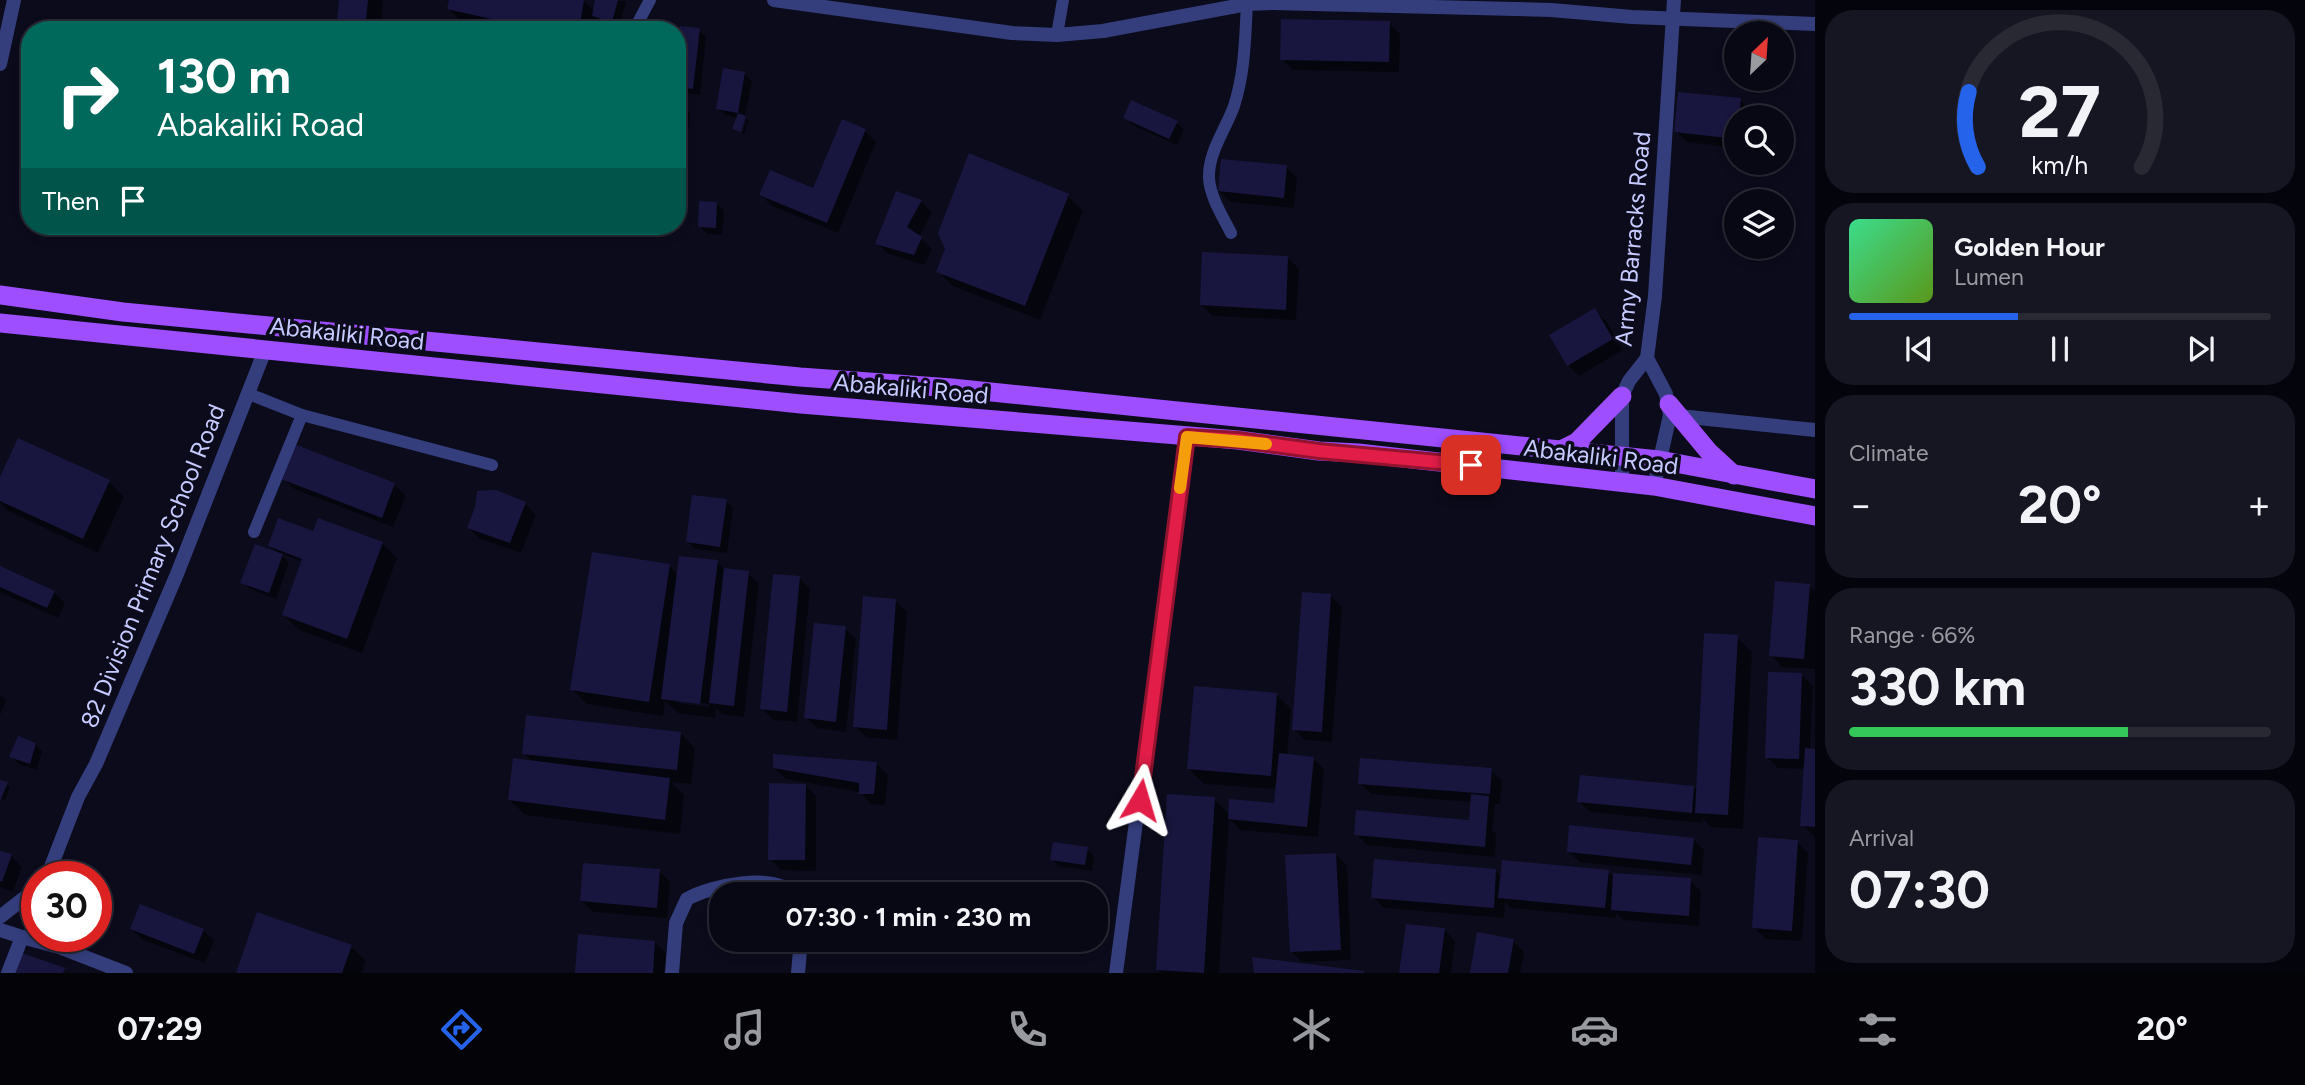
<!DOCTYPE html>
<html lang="en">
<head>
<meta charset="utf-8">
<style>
	body { margin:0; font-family:Figtree,sans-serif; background:#161622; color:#f1f3f6; height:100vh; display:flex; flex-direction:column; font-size:26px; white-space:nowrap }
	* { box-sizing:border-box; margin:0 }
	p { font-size:23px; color:#989aa0 }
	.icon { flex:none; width:38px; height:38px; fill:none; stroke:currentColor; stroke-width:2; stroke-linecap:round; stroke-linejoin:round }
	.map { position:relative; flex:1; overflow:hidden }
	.drawer { display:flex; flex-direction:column; gap:10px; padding:10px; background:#04040c; width:490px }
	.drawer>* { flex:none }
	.hud { position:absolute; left:21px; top:21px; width:665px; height:214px; border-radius:28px; box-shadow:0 4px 10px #0003,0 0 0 2px #292934; background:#00695c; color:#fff; overflow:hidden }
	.needle { width:46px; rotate:25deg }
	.controls { position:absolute; left:1724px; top:21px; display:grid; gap:14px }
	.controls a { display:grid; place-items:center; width:70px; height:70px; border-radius:50%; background:#080815; box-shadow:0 4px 10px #0003,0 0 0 2px #292934; font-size:35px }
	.speed { position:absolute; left:21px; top:861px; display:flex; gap:14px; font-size:35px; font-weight:700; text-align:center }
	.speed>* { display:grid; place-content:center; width:91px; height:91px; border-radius:50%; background:#080815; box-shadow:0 4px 10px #0003,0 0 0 2px #292934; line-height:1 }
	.speed .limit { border:10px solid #d22; background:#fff; color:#111 }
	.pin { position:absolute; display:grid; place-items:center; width:60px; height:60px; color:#fff; margin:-30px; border-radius:14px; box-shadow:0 4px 10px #0006 }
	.me { position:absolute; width:77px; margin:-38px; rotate:7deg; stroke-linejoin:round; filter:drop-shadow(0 0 5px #0008) }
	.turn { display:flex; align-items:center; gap:24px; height:147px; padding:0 21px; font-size:32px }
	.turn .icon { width:91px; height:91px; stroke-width:2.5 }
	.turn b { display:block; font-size:49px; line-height:60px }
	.then { display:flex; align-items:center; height:66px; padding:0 21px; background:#0003; gap:14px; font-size:26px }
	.big { font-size:52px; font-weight:700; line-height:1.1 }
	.drawer .card { flex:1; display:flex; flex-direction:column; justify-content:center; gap:10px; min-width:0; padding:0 24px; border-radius:28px; background:#161622 }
	.drawer .dial { align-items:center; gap:0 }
	.dial svg { height:182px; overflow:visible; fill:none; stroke:#292934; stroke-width:7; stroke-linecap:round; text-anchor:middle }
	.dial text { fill:#f1f3f6; stroke:none }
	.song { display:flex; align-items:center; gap:21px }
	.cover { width:84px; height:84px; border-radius:10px; background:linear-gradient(135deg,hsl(150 70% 55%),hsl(90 70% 35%)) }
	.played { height:7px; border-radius:4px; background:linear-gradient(90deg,#2563eb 40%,#292934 40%) }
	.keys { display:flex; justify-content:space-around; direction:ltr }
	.heat { display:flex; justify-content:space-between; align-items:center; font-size:38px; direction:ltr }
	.charge { height:10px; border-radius:5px; background:linear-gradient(90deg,#34c759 66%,#292934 0) }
	.trip { position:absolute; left:709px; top:882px; width:399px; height:70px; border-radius:28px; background:#080815; box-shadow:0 4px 10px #0003,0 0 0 2px #292934; font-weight:700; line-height:70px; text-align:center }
	.menu { display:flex; height:112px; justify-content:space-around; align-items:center; background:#030308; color:#989aa0 }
	.menu .icon { width:49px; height:49px }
	.menu .active { color:#2563eb }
	.menu b { font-size:32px; color:#f1f3f6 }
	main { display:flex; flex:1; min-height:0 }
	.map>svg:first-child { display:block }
	.shadow { fill:#0007; fill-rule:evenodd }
	.building { fill:#18163e }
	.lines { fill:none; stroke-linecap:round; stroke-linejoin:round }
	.service { stroke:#343e7d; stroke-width:12 }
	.minor { stroke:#343e7d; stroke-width:14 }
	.primary { stroke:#9e4dff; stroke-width:19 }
	.route-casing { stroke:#92132f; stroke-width:18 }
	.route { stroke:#e11d48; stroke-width:12 }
	.slow { stroke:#f59e0b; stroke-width:12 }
	.labels { text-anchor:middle; stroke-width:7; stroke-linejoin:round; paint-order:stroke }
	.street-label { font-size:24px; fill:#c6caff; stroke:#0b0b1c }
</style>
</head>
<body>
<main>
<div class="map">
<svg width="1815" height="973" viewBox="0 0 1815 973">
	<rect width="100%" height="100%" fill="#0b0b1c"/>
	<g class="shadow">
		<polygon points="341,0 383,0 381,30 338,30"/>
		<polygon points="451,0 583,0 594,11 597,0 626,1 619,28 601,22 597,19 595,30 492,30 464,24 449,9"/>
		<polygon points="1389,23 1400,34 1399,72 1293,70 1282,59"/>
		<polygon points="681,28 699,30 706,37 700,95 682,93 677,89"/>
		<polygon points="744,74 752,81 745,117 747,119 743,119 739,132 734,129 738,118 725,115 718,108"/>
		<polygon points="1740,100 1751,111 1751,117 1736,117 1736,148 1687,142 1675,131"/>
		<polygon points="677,102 690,113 680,196 677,196"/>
		<polygon points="1125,117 1177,123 1184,130 1177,145 1132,125"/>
		<polygon points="747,119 749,120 744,134 742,134"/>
		<polygon points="865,131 876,142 838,233 772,206 761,195 814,191"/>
		<polygon points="970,155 1068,196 1083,211 1040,320 953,286 938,271 947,249"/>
		<polygon points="1286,167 1297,178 1294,208 1231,202 1219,191"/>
		<polygon points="921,201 932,212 919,237 932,249 925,265 888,254 877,243"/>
		<polygon points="717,204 724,211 722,235 707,234 699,226"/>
		<polygon points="1288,258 1299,269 1296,320 1213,316 1201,305"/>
		<polygon points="1595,310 1606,321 1623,350 1579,376 1568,365"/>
		<polygon points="295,446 395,485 406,496 393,527 294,489 283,478"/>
		<polygon points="0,481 109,482 124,497 98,553 8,511 0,503"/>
		<polygon points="726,501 733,508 727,553 695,549 688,542"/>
		<polygon points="525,504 536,515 521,553 480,539 469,528"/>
		<polygon points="312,533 382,543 397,558 362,653 299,630 284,615 303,562 280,553 289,563 276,599 250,589 242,582 279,555 270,545"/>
		<path d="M717,562L725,570L748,573L759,584L744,717L722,714L716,708L715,718L678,713L665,701L663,716L587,704L572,689L669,565L678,575ZM677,699L709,704V707L677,703Z"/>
		<polygon points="0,568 54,592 65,603 58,618 0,592"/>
		<polygon points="799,578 810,589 797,722 773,720 762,708"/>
		<polygon points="1809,586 1815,591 1815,669 1782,667 1771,655"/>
		<polygon points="1331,596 1342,607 1332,742 1305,740 1294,729"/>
		<polygon points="895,601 907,612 897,740 866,737 855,726"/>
		<polygon points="845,628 856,639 846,732 817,728 806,717"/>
		<polygon points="1737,637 1752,652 1743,829 1711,827 1703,819 1702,823 1590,812 1579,801 1694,787 1698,791"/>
		<polygon points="1802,675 1813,686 1810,751 1815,751 1815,837 1802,825 1805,769 1778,768 1767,757"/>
		<polygon points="1276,694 1291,709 1287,756 1313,758 1324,769 1318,837 1240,830 1229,818 1219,973 1162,973 1158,970 1214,799 1230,815 1276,805 1277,789 1204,784 1189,769"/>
		<polygon points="0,695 6,701 0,715"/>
		<polygon points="680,733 695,748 691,784 671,782 684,795 680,834 525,815 510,800 533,763 524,753"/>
		<polygon points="35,744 42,751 37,770 19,764 11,757"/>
		<polygon points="877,764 888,775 885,805 871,804 860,792 786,779 774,768"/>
		<polygon points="1491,770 1502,781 1500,804 1495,804 1492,830 1496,834 1495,857 1367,845 1356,834 1474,822 1472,802 1371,794 1360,783"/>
		<polygon points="0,782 10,787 5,800 0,798"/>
		<polygon points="805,785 816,796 816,871 781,870 770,859"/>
		<polygon points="1693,839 1704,850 1702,875 1580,862 1568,851"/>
		<polygon points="1797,842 1808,853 1802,941 1765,939 1754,927"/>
		<polygon points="1087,849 1094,856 1092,871 1059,866 1052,859"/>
		<polygon points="0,853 11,856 22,867 13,892 0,887"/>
		<polygon points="1336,855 1347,866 1351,960 1302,962 1291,951"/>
		<polygon points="659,871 670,882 667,918 593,912 582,901"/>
		<polygon points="1496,871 1502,877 1608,872 1615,878 1690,880 1701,891 1699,926 1623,920 1616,913 1616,918 1511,908 1505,902 1504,918 1384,908 1373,897"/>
		<polygon points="132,929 203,930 214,941 205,963 143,940"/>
		<polygon points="1444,929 1455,941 1451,973 1401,973"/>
		<polygon points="1513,941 1524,952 1520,973 1471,973"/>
		<polygon points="655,942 666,953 664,973 577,973"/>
		<polygon points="351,947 366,961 362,973 238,973"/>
	</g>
	<g class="building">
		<polygon points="339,0 368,0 365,30 336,30"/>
		<polygon points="449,0 584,0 579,30 540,30 447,9"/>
		<polygon points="595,0 618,0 612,22 592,16"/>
		<polygon points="1281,19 1390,21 1389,62 1280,60"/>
		<polygon points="680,26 700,28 693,89 677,87"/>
		<polygon points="723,68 745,72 738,113 716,109"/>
		<polygon points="1678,92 1741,98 1739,117 1736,117 1736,139 1674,132"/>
		<polygon points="1131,100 1178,121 1169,139 1123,118"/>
		<polygon points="738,113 746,116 741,132 732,129"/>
		<polygon points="842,119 866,129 827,223 759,195 770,170 813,188"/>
		<polygon points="969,153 1069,194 1025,306 936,272 945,249 938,233"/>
		<polygon points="1221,159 1287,165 1284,198 1218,191"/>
		<polygon points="896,191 922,200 907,227 922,237 914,255 875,244"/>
		<polygon points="699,201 717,202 716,228 698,227"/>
		<polygon points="1202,252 1288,256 1286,310 1200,305"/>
		<polygon points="1595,308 1613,339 1567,366 1549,335"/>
		<polygon points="18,438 110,480 83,539 0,501 0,477"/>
		<polygon points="294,444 395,483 382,518 281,479"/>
		<polygon points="496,490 526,502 510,543 467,528 475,507 477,491"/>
		<polygon points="692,495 727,499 720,547 686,542"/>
		<polygon points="278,518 313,531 318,518 383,542 347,639 282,615 302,559 268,546"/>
		<polygon points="255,544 283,554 269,593 240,583"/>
		<polygon points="592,552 670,564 649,702 570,690"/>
		<polygon points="679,556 718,560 700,704 661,699"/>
		<polygon points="0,566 55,591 47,608 0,587"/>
		<polygon points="724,568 749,571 734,706 709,703"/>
		<polygon points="773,574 800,576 787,712 760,709"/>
		<polygon points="1775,581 1810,584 1804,659 1769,656"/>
		<polygon points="1302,592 1331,594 1322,732 1292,730"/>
		<polygon points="863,596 896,599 887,730 853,727"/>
		<polygon points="814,623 846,626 836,722 804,718"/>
		<polygon points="1704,633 1738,635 1728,815 1695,813"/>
		<polygon points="1768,672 1802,673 1799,759 1765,758"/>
		<polygon points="1194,686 1277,693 1271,776 1187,769"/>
		<polygon points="526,715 681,732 677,770 522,754"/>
		<polygon points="18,736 36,743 30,764 9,757"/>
		<polygon points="1805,748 1815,749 1815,827 1800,826"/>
		<polygon points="1279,753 1314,757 1307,827 1228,819 1229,799 1274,803"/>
		<polygon points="773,754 877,762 874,794 859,794 859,783 773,768"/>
		<polygon points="513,758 670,778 665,820 508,800"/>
		<polygon points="1360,758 1492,768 1490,794 1358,784"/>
		<polygon points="1580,775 1694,786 1692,813 1577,802"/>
		<polygon points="0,780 8,782 0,801"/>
		<polygon points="769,783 806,784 805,860 768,860"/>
		<polygon points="1167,794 1215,797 1204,973 1156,970"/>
		<polygon points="1471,794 1489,796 1485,847 1354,835 1356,810 1469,820"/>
		<polygon points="1569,825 1694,838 1691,865 1567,852"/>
		<polygon points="1758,837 1798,840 1792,931 1752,928"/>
		<polygon points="1053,842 1088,847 1085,865 1050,860"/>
		<polygon points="0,851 12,854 2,882 0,881"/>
		<polygon points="1336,853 1341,950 1290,952 1285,855"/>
		<polygon points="1374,859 1496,869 1494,908 1371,898"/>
		<polygon points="1502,860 1609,870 1605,908 1498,898"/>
		<polygon points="583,863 660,869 657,908 580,901"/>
		<polygon points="1613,873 1691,878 1689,916 1611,910"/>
		<polygon points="849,884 922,891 922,894 848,894"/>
		<polygon points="140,904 204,929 194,954 130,929"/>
		<polygon points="257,912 352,945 342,973 236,973"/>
		<polygon points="1406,924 1445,928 1439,973 1399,973"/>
		<polygon points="1477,932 1514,939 1508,973 1470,973"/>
		<polygon points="578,934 655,941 653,973 575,973"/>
		<polygon points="22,953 65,968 63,973 16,973"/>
		<polygon points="1252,957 1364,971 1364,973 1254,973"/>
	</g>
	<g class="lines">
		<g class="service">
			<polyline points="634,30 650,0"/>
			<polyline points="1057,35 1063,0"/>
			<path d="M1231,233C1223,217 1210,197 1209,178C1208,152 1226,129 1234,106C1245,72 1245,39 1247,4"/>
			<polyline points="249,394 302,415 492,465"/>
			<polyline points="254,532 302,415"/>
		</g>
		<g class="minor">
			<polyline points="774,0 1012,33 1057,35 1103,31 1247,4 1273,3 1551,10 1632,17 1815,24"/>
			<polyline points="0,64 14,0"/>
			<polyline points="1647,358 1666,394 1670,415 1654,486"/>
			<polyline points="1679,416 1815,430"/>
			<polyline points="1622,482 1622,396 1629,381 1647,358 1655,296 1674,0"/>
			<polyline points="47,877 78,797 96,764 177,574 265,350"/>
			<polyline points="0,917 37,888"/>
			<polyline points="0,930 22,937 8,973"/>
			<polyline points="22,937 59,947 126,973"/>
			<path d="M672,973L676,923L687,899C712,885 772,873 794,894"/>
			<polyline points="798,973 801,940"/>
			<polyline points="1116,973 1187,437"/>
		</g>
		<g class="primary">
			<polyline points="0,295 123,312 800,377 952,388 1659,460 1815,489"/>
			<polyline points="0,323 801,404 1238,440 1319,451 1358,453 1654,486 1815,516"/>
			<polyline points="1669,404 1709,452 1734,475"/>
			<polyline points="1559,451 1577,442 1622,396"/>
		</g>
	</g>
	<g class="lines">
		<defs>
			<polyline id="route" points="1140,800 1187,437 1238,440 1319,451 1471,465"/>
		</defs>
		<use href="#route" class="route-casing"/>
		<use href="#route" class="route"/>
		<polyline class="slow" points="1180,488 1187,437 1266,444"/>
	</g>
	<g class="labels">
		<g class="street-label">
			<text transform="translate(1633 239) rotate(-85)" y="8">Army Barracks Road</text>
			<text transform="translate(347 334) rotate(6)" y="8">Abakaliki Road</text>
			<text transform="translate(911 389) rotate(5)" y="8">Abakaliki Road</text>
			<text transform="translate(1601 457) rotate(7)" y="8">Abakaliki Road</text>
			<text transform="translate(153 566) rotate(-68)" y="8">82 Division Primary School Road</text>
		</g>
	</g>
</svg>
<div class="controls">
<a><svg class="needle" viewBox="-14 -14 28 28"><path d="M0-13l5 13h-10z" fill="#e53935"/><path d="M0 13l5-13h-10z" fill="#989aa0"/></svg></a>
<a><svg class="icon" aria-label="search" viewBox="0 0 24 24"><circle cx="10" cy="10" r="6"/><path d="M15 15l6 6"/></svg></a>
<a><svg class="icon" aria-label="layers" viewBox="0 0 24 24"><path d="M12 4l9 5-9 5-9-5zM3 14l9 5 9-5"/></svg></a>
</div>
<div class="speed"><div class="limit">30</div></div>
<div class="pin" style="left:1471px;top:465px;background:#d93025"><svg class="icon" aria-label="arrive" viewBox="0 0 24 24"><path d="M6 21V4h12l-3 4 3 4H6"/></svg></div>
<svg class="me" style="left:1140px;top:800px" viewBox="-20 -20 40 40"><path d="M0-17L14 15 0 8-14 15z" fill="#e11d48" stroke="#fff" stroke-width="4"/></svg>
<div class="trip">07:30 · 1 min · 230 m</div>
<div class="hud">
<div class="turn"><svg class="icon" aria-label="right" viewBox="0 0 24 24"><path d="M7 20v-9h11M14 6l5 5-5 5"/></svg><div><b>130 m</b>Abakaliki Road</div></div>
<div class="then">Then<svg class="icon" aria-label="arrive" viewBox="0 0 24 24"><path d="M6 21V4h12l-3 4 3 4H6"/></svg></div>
</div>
</div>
<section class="drawer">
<div class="card dial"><svg viewBox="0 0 100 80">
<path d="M14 69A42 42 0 1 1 86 69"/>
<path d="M14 69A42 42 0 0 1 10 36" stroke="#2563eb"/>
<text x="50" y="56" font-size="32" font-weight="700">27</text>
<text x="50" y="72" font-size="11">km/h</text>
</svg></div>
<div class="card">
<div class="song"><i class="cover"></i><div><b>Golden Hour</b><p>Lumen</p></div></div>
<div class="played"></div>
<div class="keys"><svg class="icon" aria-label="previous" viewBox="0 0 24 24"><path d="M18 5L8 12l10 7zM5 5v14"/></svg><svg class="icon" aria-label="pause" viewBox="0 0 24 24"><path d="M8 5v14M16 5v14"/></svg><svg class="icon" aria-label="next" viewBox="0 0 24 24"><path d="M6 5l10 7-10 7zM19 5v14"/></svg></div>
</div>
<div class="card"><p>Climate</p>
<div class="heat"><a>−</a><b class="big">20°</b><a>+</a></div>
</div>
<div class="card"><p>Range · 66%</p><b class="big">330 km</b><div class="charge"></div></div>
<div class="card"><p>Arrival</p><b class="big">07:30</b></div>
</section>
</main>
<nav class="menu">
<b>07:29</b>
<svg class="icon active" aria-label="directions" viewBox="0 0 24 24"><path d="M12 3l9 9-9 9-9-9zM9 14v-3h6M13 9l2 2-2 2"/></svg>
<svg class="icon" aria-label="music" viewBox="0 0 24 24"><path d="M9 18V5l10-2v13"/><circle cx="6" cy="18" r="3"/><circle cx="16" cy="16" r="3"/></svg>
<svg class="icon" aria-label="phone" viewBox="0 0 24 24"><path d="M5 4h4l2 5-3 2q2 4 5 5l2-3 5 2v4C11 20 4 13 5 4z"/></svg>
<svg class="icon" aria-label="climate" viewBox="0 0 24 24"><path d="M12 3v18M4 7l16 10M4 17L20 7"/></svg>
<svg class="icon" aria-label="car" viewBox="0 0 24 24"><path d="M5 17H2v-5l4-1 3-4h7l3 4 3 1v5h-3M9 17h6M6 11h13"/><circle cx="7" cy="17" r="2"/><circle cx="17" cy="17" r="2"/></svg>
<svg class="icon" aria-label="filters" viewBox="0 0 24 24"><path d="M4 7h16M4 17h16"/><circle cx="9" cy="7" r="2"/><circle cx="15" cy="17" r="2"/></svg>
<b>20°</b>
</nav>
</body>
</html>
